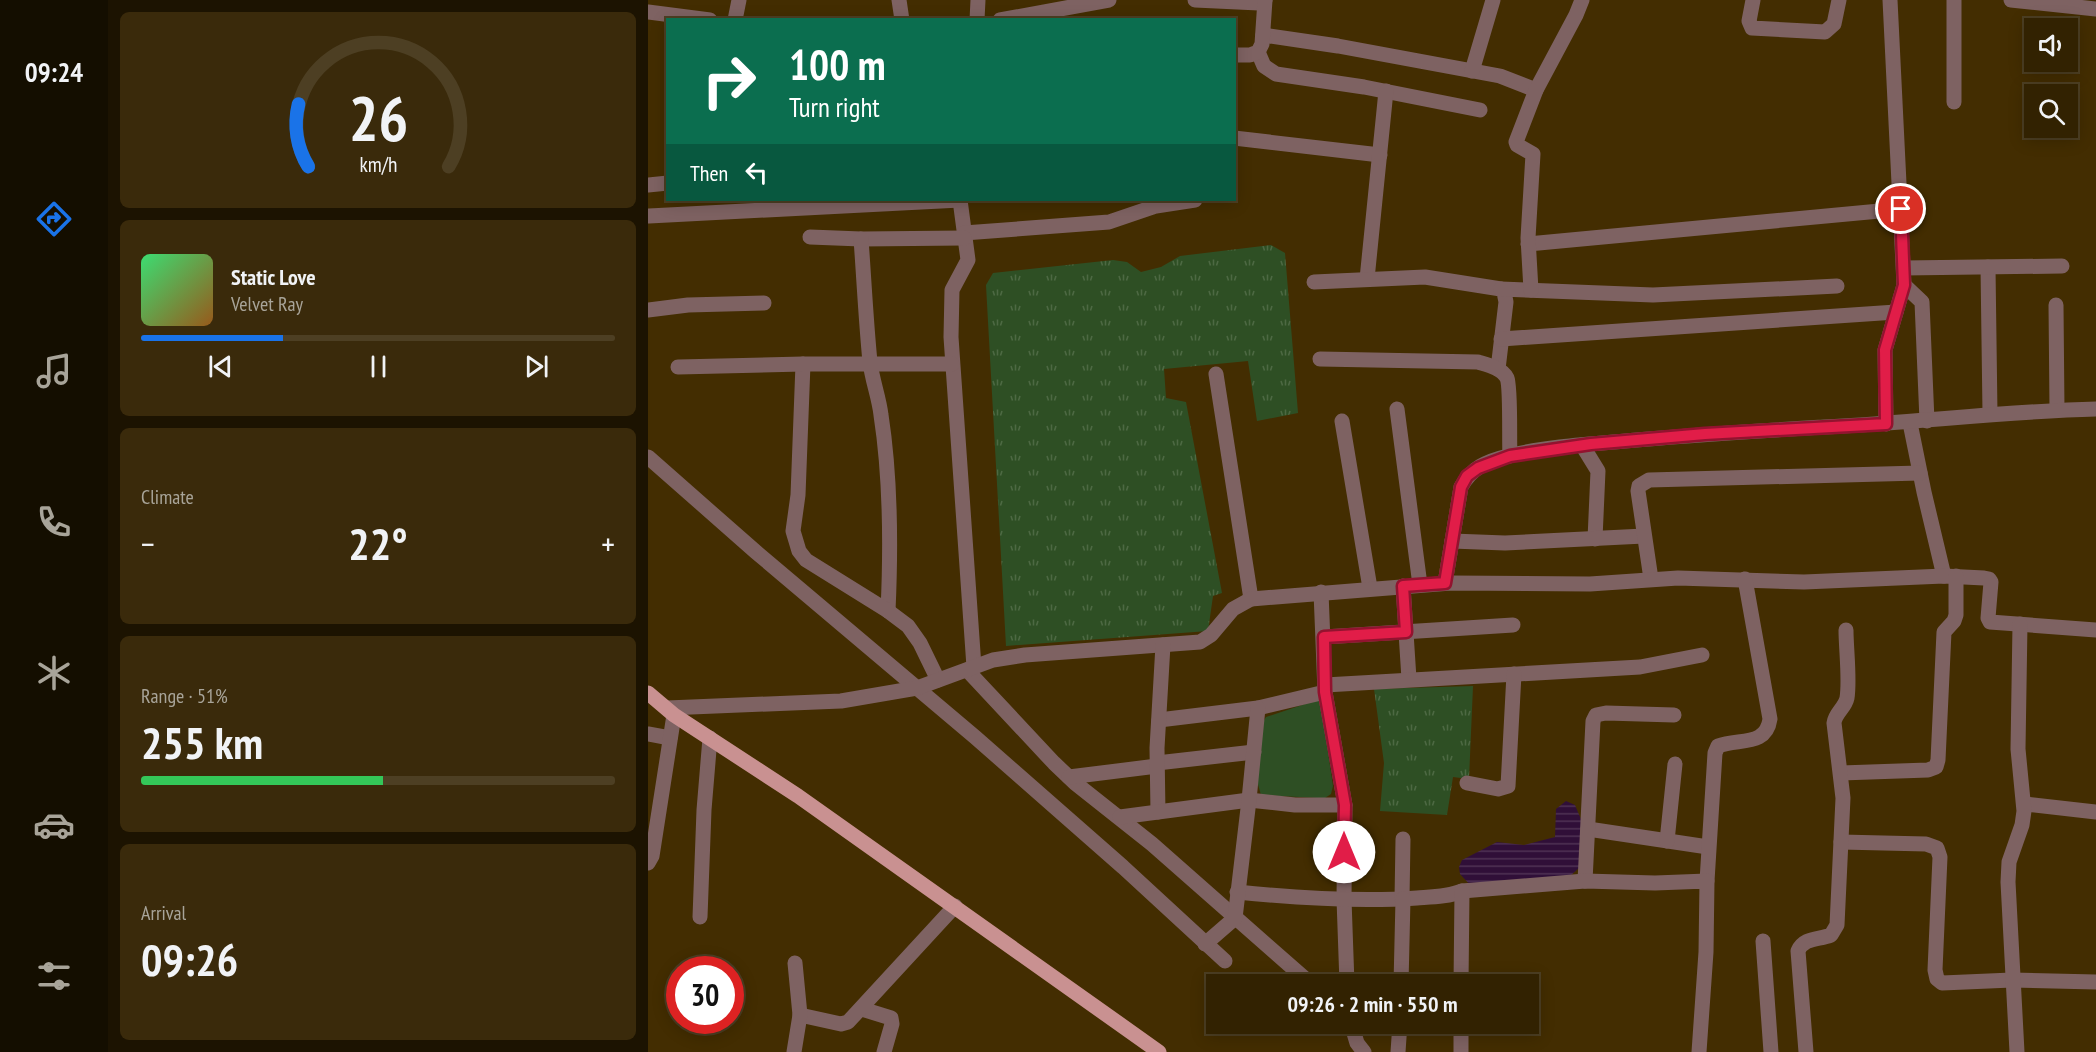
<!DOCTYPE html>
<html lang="en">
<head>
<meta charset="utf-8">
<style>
	body { margin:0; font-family:"PT Sans Narrow",sans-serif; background:#3a2a0b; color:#f1f3f6; height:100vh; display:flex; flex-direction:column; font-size:22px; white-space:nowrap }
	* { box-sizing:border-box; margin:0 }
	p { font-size:20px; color:#a8a499 }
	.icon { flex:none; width:33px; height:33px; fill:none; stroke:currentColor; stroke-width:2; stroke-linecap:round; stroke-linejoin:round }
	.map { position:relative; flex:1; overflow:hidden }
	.sheet { display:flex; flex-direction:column; gap:12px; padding:12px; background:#1c1301; width:540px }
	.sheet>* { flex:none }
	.top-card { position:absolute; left:18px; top:18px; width:570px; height:183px; border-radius:0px; box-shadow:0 3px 15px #0003,0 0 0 2px #4d3f23; background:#0b6e4f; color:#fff; overflow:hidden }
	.buttons { position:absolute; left:1376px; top:18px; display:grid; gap:12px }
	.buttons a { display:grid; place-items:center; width:54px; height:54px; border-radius:0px; background:#322201; box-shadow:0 3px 15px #0003,0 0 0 2px #4d3f23; font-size:30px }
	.speed { position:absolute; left:18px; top:956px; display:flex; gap:12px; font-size:30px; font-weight:700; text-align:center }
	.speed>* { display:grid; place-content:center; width:78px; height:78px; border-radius:50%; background:#322201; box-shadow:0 3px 15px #0003,0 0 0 2px #4d3f23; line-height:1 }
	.speed .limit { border:9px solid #d22; background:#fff; color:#111 }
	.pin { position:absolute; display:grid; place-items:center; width:51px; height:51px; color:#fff; margin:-26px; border:3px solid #fff; border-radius:50%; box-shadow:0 2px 6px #0007 }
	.me { position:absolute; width:66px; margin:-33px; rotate:0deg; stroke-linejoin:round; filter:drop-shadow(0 0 4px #0008) }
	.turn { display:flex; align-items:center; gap:21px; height:126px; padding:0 24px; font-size:27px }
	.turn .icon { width:78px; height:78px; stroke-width:2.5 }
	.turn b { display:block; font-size:42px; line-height:51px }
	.then { display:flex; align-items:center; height:57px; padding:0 24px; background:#0003; gap:12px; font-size:22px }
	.big { font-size:45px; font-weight:700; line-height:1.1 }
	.sheet .card { flex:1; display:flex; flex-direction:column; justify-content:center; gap:9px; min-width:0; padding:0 21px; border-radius:9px; background:#3a2a0b }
	.sheet .dial { align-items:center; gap:0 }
	.dial svg { height:156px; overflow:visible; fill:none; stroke:#4d3f23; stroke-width:7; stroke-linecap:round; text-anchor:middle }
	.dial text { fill:#f1f3f6; stroke:none }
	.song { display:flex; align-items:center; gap:18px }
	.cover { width:72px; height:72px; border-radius:9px; background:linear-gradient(135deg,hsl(140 70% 55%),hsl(30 70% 35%)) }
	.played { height:6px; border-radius:3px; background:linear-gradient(90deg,#1a73e8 30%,#4d3f23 30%) }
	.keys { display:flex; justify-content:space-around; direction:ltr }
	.heat { display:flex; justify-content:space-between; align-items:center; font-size:33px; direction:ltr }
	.charge { height:9px; border-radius:4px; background:linear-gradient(90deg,#34c759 51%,#4d3f23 0) }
	.trip { position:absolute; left:558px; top:974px; width:333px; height:60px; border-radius:0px; background:#322201; box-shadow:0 3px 15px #0003,0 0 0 2px #4d3f23; font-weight:700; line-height:60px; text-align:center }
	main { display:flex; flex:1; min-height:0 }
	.dock { display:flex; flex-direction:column; width:108px; justify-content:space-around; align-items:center; background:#140e00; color:#a8a499 }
	.dock .icon { width:42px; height:42px }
	.dock .current { color:#1a73e8 }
	.dock b { font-size:27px; color:#f1f3f6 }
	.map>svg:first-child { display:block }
	.grass { fill:url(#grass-tufts) }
	.pitch { fill:#2e4f24 }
	.water { fill:url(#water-rules) }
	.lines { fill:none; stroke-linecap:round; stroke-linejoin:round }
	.street { stroke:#7e6262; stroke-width:15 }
	.primary { stroke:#c99191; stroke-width:15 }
	.route-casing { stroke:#92132f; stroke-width:15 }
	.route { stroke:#e11d48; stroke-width:10 }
</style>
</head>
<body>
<main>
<nav class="dock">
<b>09:24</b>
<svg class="icon current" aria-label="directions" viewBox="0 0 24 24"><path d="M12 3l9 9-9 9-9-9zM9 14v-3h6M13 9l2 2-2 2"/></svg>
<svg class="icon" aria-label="music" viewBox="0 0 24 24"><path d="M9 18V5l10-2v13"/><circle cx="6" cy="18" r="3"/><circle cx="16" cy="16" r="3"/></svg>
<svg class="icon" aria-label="phone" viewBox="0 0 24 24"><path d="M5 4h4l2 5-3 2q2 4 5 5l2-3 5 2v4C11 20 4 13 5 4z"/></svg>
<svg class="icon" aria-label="climate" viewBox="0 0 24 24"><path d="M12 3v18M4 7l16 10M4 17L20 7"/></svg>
<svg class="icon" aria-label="car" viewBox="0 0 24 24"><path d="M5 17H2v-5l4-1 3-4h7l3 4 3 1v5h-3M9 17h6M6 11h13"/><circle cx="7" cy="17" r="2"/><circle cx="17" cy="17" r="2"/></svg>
<svg class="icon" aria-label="filters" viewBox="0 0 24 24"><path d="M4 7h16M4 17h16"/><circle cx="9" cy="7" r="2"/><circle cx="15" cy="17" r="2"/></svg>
</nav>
<section class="sheet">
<div class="card dial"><svg viewBox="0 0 100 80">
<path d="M14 69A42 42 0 1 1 86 69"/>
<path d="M14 69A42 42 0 0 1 9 37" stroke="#1a73e8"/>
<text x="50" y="56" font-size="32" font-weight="700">26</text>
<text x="50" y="72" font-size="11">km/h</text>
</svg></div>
<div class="card">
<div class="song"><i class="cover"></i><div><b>Static Love</b><p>Velvet Ray</p></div></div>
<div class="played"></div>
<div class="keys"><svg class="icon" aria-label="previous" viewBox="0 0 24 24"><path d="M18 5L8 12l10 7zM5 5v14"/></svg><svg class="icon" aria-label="pause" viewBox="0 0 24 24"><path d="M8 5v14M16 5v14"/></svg><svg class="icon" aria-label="next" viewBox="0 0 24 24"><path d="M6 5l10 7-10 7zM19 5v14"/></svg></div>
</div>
<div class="card"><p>Climate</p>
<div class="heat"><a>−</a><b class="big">22°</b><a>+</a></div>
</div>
<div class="card"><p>Range · 51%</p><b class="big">255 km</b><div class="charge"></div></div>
<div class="card"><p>Arrival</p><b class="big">09:26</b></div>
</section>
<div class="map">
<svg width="1448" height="1052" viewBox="0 0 1448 1052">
	<defs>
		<pattern id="grass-tufts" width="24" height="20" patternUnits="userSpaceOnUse" patternTransform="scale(1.5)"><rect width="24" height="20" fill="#2e4f24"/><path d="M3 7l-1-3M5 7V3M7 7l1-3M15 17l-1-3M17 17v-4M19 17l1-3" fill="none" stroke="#4d6943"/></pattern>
		<pattern id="water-rules" width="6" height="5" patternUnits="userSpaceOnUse" patternTransform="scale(1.5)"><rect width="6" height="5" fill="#300f38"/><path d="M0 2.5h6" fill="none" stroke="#4f3254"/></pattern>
	</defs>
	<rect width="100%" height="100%" fill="#432d01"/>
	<g class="grass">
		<polygon points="623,245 637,253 650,413 609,421 600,361 516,369 518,398 538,402 574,593 565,596 560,631 358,646 338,285 345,273 465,260 479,262 493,272 513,267 532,256"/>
		<polygon points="825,686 821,779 805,777 799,815 732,811 736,763 726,689"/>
	</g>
	<polygon class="pitch" points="672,699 685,786 683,794 677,798 670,798 613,795 609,781 612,727 618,717"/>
	<polygon class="water" points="918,801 927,805 935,824 932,867 920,878 822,885 812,874 811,867 814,860 849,842 876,845 907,837 908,809"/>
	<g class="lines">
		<g class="street">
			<polyline points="251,0 254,20"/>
			<polyline points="547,0 611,3 617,0"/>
			<polyline points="1105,0 1101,21 1104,28 1177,32 1186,24 1191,0"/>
			<polyline points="1306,0 1306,102"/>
			<polyline points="1363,0 1448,9"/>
			<polyline points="0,12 62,20"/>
			<polyline points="87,20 91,0"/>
			<polyline points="329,20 330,0"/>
			<polyline points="352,20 461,0"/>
			<polyline points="615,35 690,46 852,76 888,90"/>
			<polyline points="610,52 616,66 628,74 716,87 832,110"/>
			<polyline points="586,55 602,55 610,52 614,44 617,0"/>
			<polyline points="824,71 845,0"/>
			<polyline points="586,138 732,155"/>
			<polyline points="0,185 20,183"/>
			<polyline points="312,200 320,260 304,290 303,337 326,667"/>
			<polyline points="1,216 312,200"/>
			<polyline points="316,233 461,222 508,206 547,200"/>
			<polyline points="162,237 213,239 316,238"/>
			<path d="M213,239C216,280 218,321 222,362C224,380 231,397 233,415C243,480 243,546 240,611"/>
			<polyline points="880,244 1253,209"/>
			<polyline points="1340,267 1342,414"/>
			<polyline points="1256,268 1414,266"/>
			<polyline points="719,279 738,91"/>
			<polyline points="666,282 777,277 853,289 856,292 858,302 850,369"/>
			<polyline points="1256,285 1274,302 1279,421"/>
			<polyline points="853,289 1005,295 1189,286"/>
			<polyline points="883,290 880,238 885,154 869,145 868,142 888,90 928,15 934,0"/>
			<polyline points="1408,305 1409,410"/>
			<polyline points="0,310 40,305 116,303"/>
			<polyline points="853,339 1248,312"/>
			<path d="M672,359L830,362C840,365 854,368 859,378C863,387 861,442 862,456"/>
			<polyline points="155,364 150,495 145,531 151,551 158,560 240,611 260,626 272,643 290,680"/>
			<polyline points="30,367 155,364 304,364"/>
			<polyline points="568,374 603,599"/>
			<polyline points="749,409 772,585"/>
			<polyline points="694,421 722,588"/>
			<polyline points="1262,423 1276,492 1296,576"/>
			<polyline points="1238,424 1237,350 1256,285 1242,0"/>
			<polyline points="934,445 950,471 947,539"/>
			<polyline points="0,457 108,552 327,737 475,867 577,961"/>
			<polyline points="804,541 857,543 996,536"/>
			<polyline points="1003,579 990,491 991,486 1001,480 1272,473"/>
			<path d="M797,583L813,487C823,468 839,461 860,456C895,447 941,444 977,441C1043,435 1110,431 1176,427C1267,423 1357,411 1448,409"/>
			<polyline points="755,586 761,679"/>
			<polyline points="673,592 677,692 697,805 696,899 699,984"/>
			<polyline points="676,637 865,625"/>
			<polyline points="319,670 406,763 427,783 504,844 663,984"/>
			<polyline points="677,685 992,667 1054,655"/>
			<polyline points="19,708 193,701 269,688 345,660 377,655 552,642 563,635 585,609 603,599 803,583 942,584 1030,578 1156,582 1296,576 1336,578 1341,579 1343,582 1340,618 1342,622 1448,630"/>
			<polyline points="511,720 610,708 677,692"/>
			<polyline points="0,734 22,738"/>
			<polyline points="509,763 606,752"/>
			<polyline points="1193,773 1280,770 1288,767 1290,760 1296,632 1306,621 1308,615 1308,576"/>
			<polyline points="421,777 509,766"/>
			<polyline points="819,783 850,789 860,786 866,674"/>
			<polyline points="1377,804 1448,812"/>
			<polyline points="510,812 509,748 515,645"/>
			<polyline points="472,817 601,800 647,805 697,805"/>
			<polyline points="940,829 1060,847"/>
			<polyline points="1019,841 1027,764"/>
			<polyline points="1193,842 1278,844 1289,848 1292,857 1287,970 1289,979 1294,983 1364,980 1448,982"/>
			<polyline points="0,863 4,856 26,715"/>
			<polyline points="937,881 945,721 948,715 958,713 1026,715"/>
			<path d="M1059,881L1067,753L1070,746C1091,738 1118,747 1122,719L1097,579"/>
			<path d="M589,892C648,898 710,902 769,898C784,897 800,897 814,891L937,881L1007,883L1059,881L1058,952L1051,1052"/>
			<polyline points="754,899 755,839"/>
			<polyline points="52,917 56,810 62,738"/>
			<polyline points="1115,941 1123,1052"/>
			<polyline points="557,944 587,918 601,800 610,708"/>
			<polyline points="753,984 755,899"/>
			<polyline points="813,984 814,891"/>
			<polyline points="214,1009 243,1018 244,1024 236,1052"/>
			<polyline points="152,1015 193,1024 200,1022 307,906"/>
			<polyline points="703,1023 709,1043 716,1052"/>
			<polyline points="146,1052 152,1015 147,963"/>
			<polyline points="750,1052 752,1023"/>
			<polyline points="813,1052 813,1023"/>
			<path d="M1158,1052L1150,951C1156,937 1171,940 1183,935L1189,925L1195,798L1186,723C1187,713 1197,708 1199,698C1202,680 1198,649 1198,630"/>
			<polyline points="1369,1052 1360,882 1361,862 1374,825 1376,811 1370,749 1372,624"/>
		</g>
		<polyline class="primary" points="0,693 26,715 150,796 511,1052"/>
	</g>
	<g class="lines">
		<defs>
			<polyline id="route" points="696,852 697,805 677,692 676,637 758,632 755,586 797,583 813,487 819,476 830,468 862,456 943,444 1057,434 1238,424 1237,350 1256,285 1253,209"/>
		</defs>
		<use href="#route" class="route-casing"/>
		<use href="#route" class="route"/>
	</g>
</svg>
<div class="buttons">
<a><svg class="icon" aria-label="sound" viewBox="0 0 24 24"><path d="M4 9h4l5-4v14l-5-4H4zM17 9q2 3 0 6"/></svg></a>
<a><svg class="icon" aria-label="search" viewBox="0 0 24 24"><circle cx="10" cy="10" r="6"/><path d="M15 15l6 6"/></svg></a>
</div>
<div class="speed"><div class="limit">30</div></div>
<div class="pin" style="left:1253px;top:209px;background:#d93025"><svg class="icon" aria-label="arrive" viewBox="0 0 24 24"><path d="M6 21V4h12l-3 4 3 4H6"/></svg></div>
<svg class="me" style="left:696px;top:852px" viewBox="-20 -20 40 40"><circle r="19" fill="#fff"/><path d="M0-13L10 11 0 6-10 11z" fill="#e11d48"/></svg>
<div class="trip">09:26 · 2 min · 550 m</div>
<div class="top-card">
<div class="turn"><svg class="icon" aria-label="right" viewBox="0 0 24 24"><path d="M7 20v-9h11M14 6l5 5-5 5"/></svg><div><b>100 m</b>Turn right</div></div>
<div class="then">Then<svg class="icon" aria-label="left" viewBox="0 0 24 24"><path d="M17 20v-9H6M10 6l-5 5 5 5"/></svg></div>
</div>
</div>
</main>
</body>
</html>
